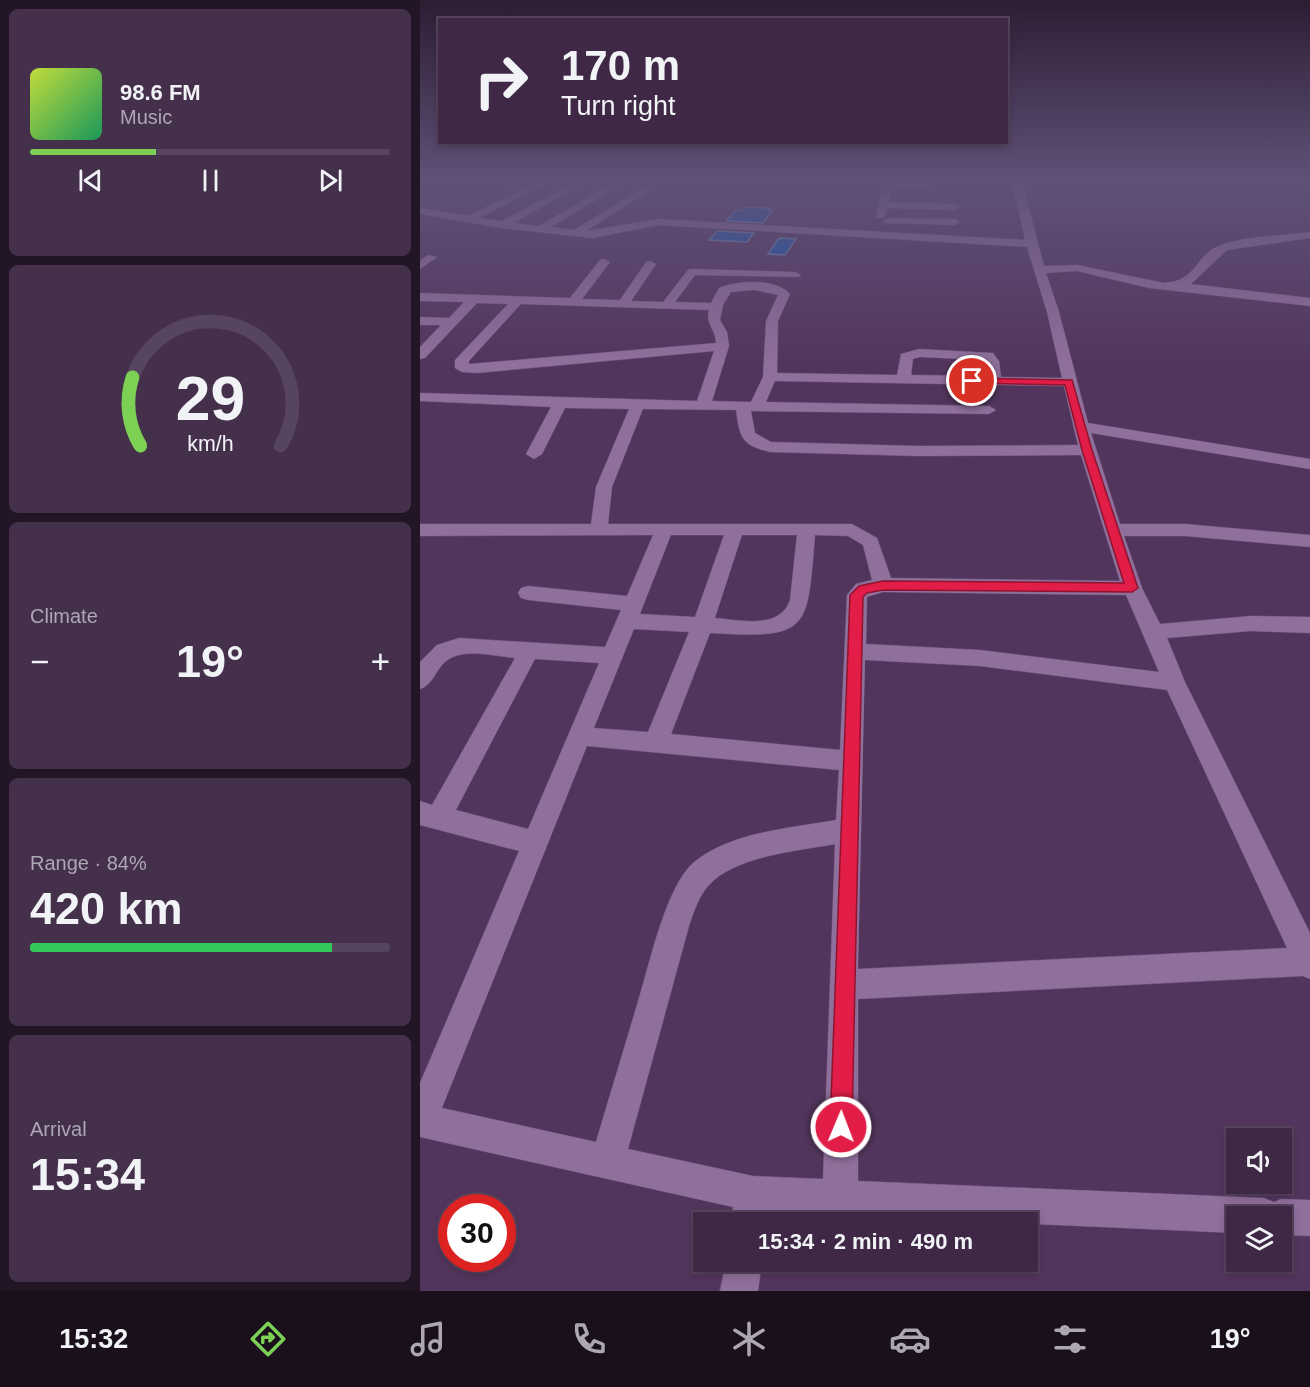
<!DOCTYPE html>
<html lang="en">
<head>
<meta charset="utf-8">
<style>
	body { margin:0; font-family:Helvetica,sans-serif; background:#45304c; color:#f1f3f6; height:100vh; display:flex; flex-direction:column; font-size:22px; white-space:nowrap }
	* { box-sizing:border-box; margin:0 }
	p { font-size:20px; color:#ada6b3 }
	.icon { flex:none; width:33px; height:33px; fill:none; stroke:currentColor; stroke-width:2; stroke-linecap:round; stroke-linejoin:round }
	.map { position:relative; flex:1; overflow:hidden }
	.panel { display:flex; flex-direction:column; gap:9px; padding:9px; background:#221626; width:420px }
	.panel>* { flex:none }
	.hud { position:absolute; left:18px; top:18px; width:570px; height:126px; border-radius:0px; box-shadow:0 3px 9px #0003,0 0 0 2px #57445e; background:#3e2845; color:#f1f3f6; overflow:hidden }
	.buttons { position:absolute; left:806px; top:1128px; display:grid; gap:12px }
	.buttons a { display:grid; place-items:center; width:66px; height:66px; border-radius:0px; background:#3e2845; box-shadow:0 3px 9px #0003,0 0 0 2px #57445e; font-size:30px }
	.speed { position:absolute; left:18px; top:1194px; display:flex; gap:12px; font-size:30px; font-weight:700; text-align:center }
	.speed>* { display:grid; place-content:center; width:78px; height:78px; border-radius:50%; background:#3e2845; box-shadow:0 3px 9px #0003,0 0 0 2px #57445e; line-height:1 }
	.speed .limit { border:9px solid #d22; background:#fff; color:#111 }
	.pin { position:absolute; display:grid; place-items:center; width:51px; height:51px; color:#fff; margin:-26px; border:3px solid #fff; border-radius:50%; box-shadow:0 2px 6px #0007 }
	.me { position:absolute; width:66px; margin:-33px; rotate:1deg; stroke-linejoin:round; filter:drop-shadow(0 0 4px #0008) }
	.turn { display:flex; align-items:center; gap:21px; height:126px; padding:0 24px; font-size:27px }
	.turn .icon { width:78px; height:78px; stroke-width:2.5 }
	.turn b { display:block; font-size:42px; line-height:51px }
	.big { font-size:45px; font-weight:600; line-height:1.1 }
	.panel .tile { flex:1; display:flex; flex-direction:column; justify-content:center; gap:9px; min-width:0; padding:0 21px; border-radius:9px; background:#45304c }
	.panel .dial { align-items:center; gap:0 }
	.dial svg { height:156px; overflow:visible; fill:none; stroke:#57445e; stroke-width:7; stroke-linecap:round; text-anchor:middle }
	.dial text { fill:#f1f3f6; stroke:none }
	.song { display:flex; align-items:center; gap:18px }
	.cover { width:72px; height:72px; border-radius:9px; background:linear-gradient(135deg,hsl(70 70% 55%),hsl(150 70% 35%)) }
	.played { height:6px; border-radius:3px; background:linear-gradient(90deg,#7cd155 35%,#57445e 35%) }
	.keys { display:flex; justify-content:space-around; direction:ltr }
	.heat { display:flex; justify-content:space-between; align-items:center; font-size:33px; direction:ltr }
	.charge { height:9px; border-radius:4px; background:linear-gradient(90deg,#34c759 84%,#57445e 0) }
	.trip { position:absolute; left:273px; top:1212px; width:345px; height:60px; border-radius:0px; background:#3e2845; box-shadow:0 3px 9px #0003,0 0 0 2px #57445e; font-weight:600; line-height:60px; text-align:center }
	.dock { display:flex; height:96px; justify-content:space-around; align-items:center; background:#19101c; color:#ada6b3 }
	.dock .icon { width:42px; height:42px }
	.dock .current { color:#7cd155 }
	.dock b { font-size:27px; color:#f1f3f6 }
	main { display:flex; flex:1; min-height:0 }
	.map>svg:first-child { display:block }
	.building { fill:#0c56b0; stroke:#6786b1; stroke-width:1.5 }
	.lines { fill:none; stroke-linecap:round; stroke-linejoin:round }
	.minor-casing { stroke:#6b5274; stroke-width:1 }
	.minor { fill:#8f6f9b; fill-rule:evenodd }
	.route { fill:#e11d48; stroke:#92132f; stroke-width:1.5 }
</style>
</head>
<body>
<main>
<section class="panel">
<div class="tile">
<div class="song"><i class="cover"></i><div><b>98.6 FM</b><p>Music</p></div></div>
<div class="played"></div>
<div class="keys"><svg class="icon" aria-label="previous" viewBox="0 0 24 24"><path d="M18 5L8 12l10 7zM5 5v14"/></svg><svg class="icon" aria-label="pause" viewBox="0 0 24 24"><path d="M8 5v14M16 5v14"/></svg><svg class="icon" aria-label="next" viewBox="0 0 24 24"><path d="M6 5l10 7-10 7zM19 5v14"/></svg></div>
</div>
<div class="tile dial"><svg viewBox="0 0 100 80">
<path d="M14 69A42 42 0 1 1 86 69"/>
<path d="M14 69A42 42 0 0 1 10 34" stroke="#7cd155"/>
<text x="50" y="56" font-size="32" font-weight="700">29</text>
<text x="50" y="72" font-size="11">km/h</text>
</svg></div>
<div class="tile"><p>Climate</p>
<div class="heat"><a>−</a><b class="big">19°</b><a>+</a></div>
</div>
<div class="tile"><p>Range · 84%</p><b class="big">420 km</b><div class="charge"></div></div>
<div class="tile"><p>Arrival</p><b class="big">15:34</b></div>
</section>
<div class="map">
<svg width="890" height="1291" viewBox="0 0 890 1291">
	<rect width="100%" height="100%" fill="#52355c"/>
	<g class="building">
		<polygon points="325,207 349,208 348,210 353,210 343,223 306,221 316,210 321,211"/>
		<polygon points="297,231 334,233 327,242 289,240"/>
		<polygon points="359,238 376,239 365,255 348,254"/>
	</g>
	<g class="lines">
		<defs>
			<g id="minor">
				<path d="M117,182H128L59,218L82,221L154,182H165L94,223L119,226L193,183L196,184V188L131,227L154,230L228,185L231,186V190L166,231L238,219L605,240L592,182H602L624,266L657,265L744,283C778,281 775,254 801,245C820,237 867,235 890,232V238L807,250L771,284L890,298V306L729,288L657,271L626,273L639,312L668,423L890,459V469L671,433L700,524H765L890,535V547L765,536H704L722,588L740,624L831,616L890,617V633L831,631L747,638L765,682L890,933V979L883,976L438,999V1181L844,1198L854,1202L861,1199L890,1200V1236L861,1235V1216H816V1233L348,1212L347,1222H311L313,1207L0,1137V1083L99,851L0,825V801L12,805L95,658C72,656 38,646 22,665C14,674 12,685 0,689V662L17,645L39,638L185,647L201,610L108,600L101,598L98,593L101,588L108,586L207,596L233,535L0,536V524H171L176,487L209,409L145,408L122,454L114,459L106,454L131,407L0,401V393L277,401L294,351L57,373L42,372L35,368V360L88,304L57,303L5,358L0,359V347L21,325H0V317L29,318L44,302L0,301V293L150,298L180,260L184,259L190,262L162,299L200,300L226,262L230,261L236,264L211,301L243,302L268,270L272,269L375,272L381,275L379,277L275,275L255,302L291,303L299,288C317,280 356,278 370,294L358,321L357,373L477,375L481,354L499,349L573,353L579,361L581,377L642,378L627,312L607,247L238,225L173,238L82,228L0,214V208L48,216ZM335,290L358,295L346,321L343,377L331,402L292,401L309,346L307,332L300,320L303,305L311,292ZM101,304L289,310C285,324 296,330 296,343L49,364V361ZM500,357L564,360L567,376L491,375L493,359ZM355,381L644,386L658,445L498,446L351,442L335,433L331,411L569,414L576,410L569,406L346,402ZM223,409L316,410C320,438 321,445 350,452L498,456L661,455L700,581L471,578L457,538L432,524H188L192,487ZM251,535H304L275,617L220,614ZM322,535H377L370,600C360,630 320,620 295,618ZM395,535L428,536L443,545L452,580L436,584L427,595L420,750L251,734L290,633C391,639 387,631 395,535ZM463,592L706,595L739,672L560,650L446,644L447,597ZM214,629L269,632L228,732L174,728ZM115,659L179,663L108,829L36,810ZM445,660L560,666L747,690L867,948L438,969ZM167,746L419,770L416,820C371,828 310,832 273,863C246,887 230,962 219,998C205,1046 190,1094 176,1142L22,1108ZM415,844L403,1179L333,1176L208,1149L269,926C274,911 279,896 289,885C315,856 378,851 415,844Z"/>
				<polygon points="464,182 504,183 509,186 504,189 472,188 468,202 535,204 540,207 535,210 467,208 464,218 456,218"/>
				<polygon points="468,218 535,219 540,222 535,225 464,223 463,221"/>
				<polygon points="8,255 17,257 0,269 0,261"/>
				<polygon points="306,1262 342,1262 338,1291 300,1291"/>
			</g>
		</defs>
		<use href="#minor" class="minor-casing"/>
		<use href="#minor" class="minor"/>
	</g>
	<linearGradient id="sky" x2="0" y2="1"><stop stop-color="#2d1d33"/><stop offset="0.5" stop-color="#605178"/><stop offset="1" stop-color="#605178" stop-opacity="0"/></linearGradient>
	<rect width="890" height="363" fill="url(#sky)"/>
	<polygon class="route" points="552,378 652,380 672,450 718,588 712,592 463,590 447,593 443,597 432,1127 429,1135 421,1138 413,1135 410,1127 430,595 439,586 463,581 704,583 662,450 645,385 548,383 547,381"/>
</svg>
<div class="buttons">
<a><svg class="icon" aria-label="sound" viewBox="0 0 24 24"><path d="M4 9h4l5-4v14l-5-4H4zM17 9q2 3 0 6"/></svg></a>
<a><svg class="icon" aria-label="layers" viewBox="0 0 24 24"><path d="M12 4l9 5-9 5-9-5zM3 14l9 5 9-5"/></svg></a>
</div>
<div class="speed"><div class="limit">30</div></div>
<div class="pin" style="left:552px;top:381px;background:#d93025"><svg class="icon" aria-label="arrive" viewBox="0 0 24 24"><path d="M6 21V4h12l-3 4 3 4H6"/></svg></div>
<svg class="me" style="left:421px;top:1127px" viewBox="-20 -20 40 40"><circle r="17" fill="#e11d48" stroke="#fff" stroke-width="3"/><path d="M0-11L8 9 0 5-8 9z" fill="#fff"/></svg>
<div class="trip">15:34 · 2 min · 490 m</div>
<div class="hud">
<div class="turn"><svg class="icon" aria-label="right" viewBox="0 0 24 24"><path d="M7 20v-9h11M14 6l5 5-5 5"/></svg><div><b>170 m</b>Turn right</div></div>
</div>
</div>
</main>
<nav class="dock">
<b>15:32</b>
<svg class="icon current" aria-label="directions" viewBox="0 0 24 24"><path d="M12 3l9 9-9 9-9-9zM9 14v-3h6M13 9l2 2-2 2"/></svg>
<svg class="icon" aria-label="music" viewBox="0 0 24 24"><path d="M9 18V5l10-2v13"/><circle cx="6" cy="18" r="3"/><circle cx="16" cy="16" r="3"/></svg>
<svg class="icon" aria-label="phone" viewBox="0 0 24 24"><path d="M5 4h4l2 5-3 2q2 4 5 5l2-3 5 2v4C11 20 4 13 5 4z"/></svg>
<svg class="icon" aria-label="climate" viewBox="0 0 24 24"><path d="M12 3v18M4 7l16 10M4 17L20 7"/></svg>
<svg class="icon" aria-label="car" viewBox="0 0 24 24"><path d="M5 17H2v-5l4-1 3-4h7l3 4 3 1v5h-3M9 17h6M6 11h13"/><circle cx="7" cy="17" r="2"/><circle cx="17" cy="17" r="2"/></svg>
<svg class="icon" aria-label="filters" viewBox="0 0 24 24"><path d="M4 7h16M4 17h16"/><circle cx="9" cy="7" r="2"/><circle cx="15" cy="17" r="2"/></svg>
<b>19°</b>
</nav>
</body>
</html>
